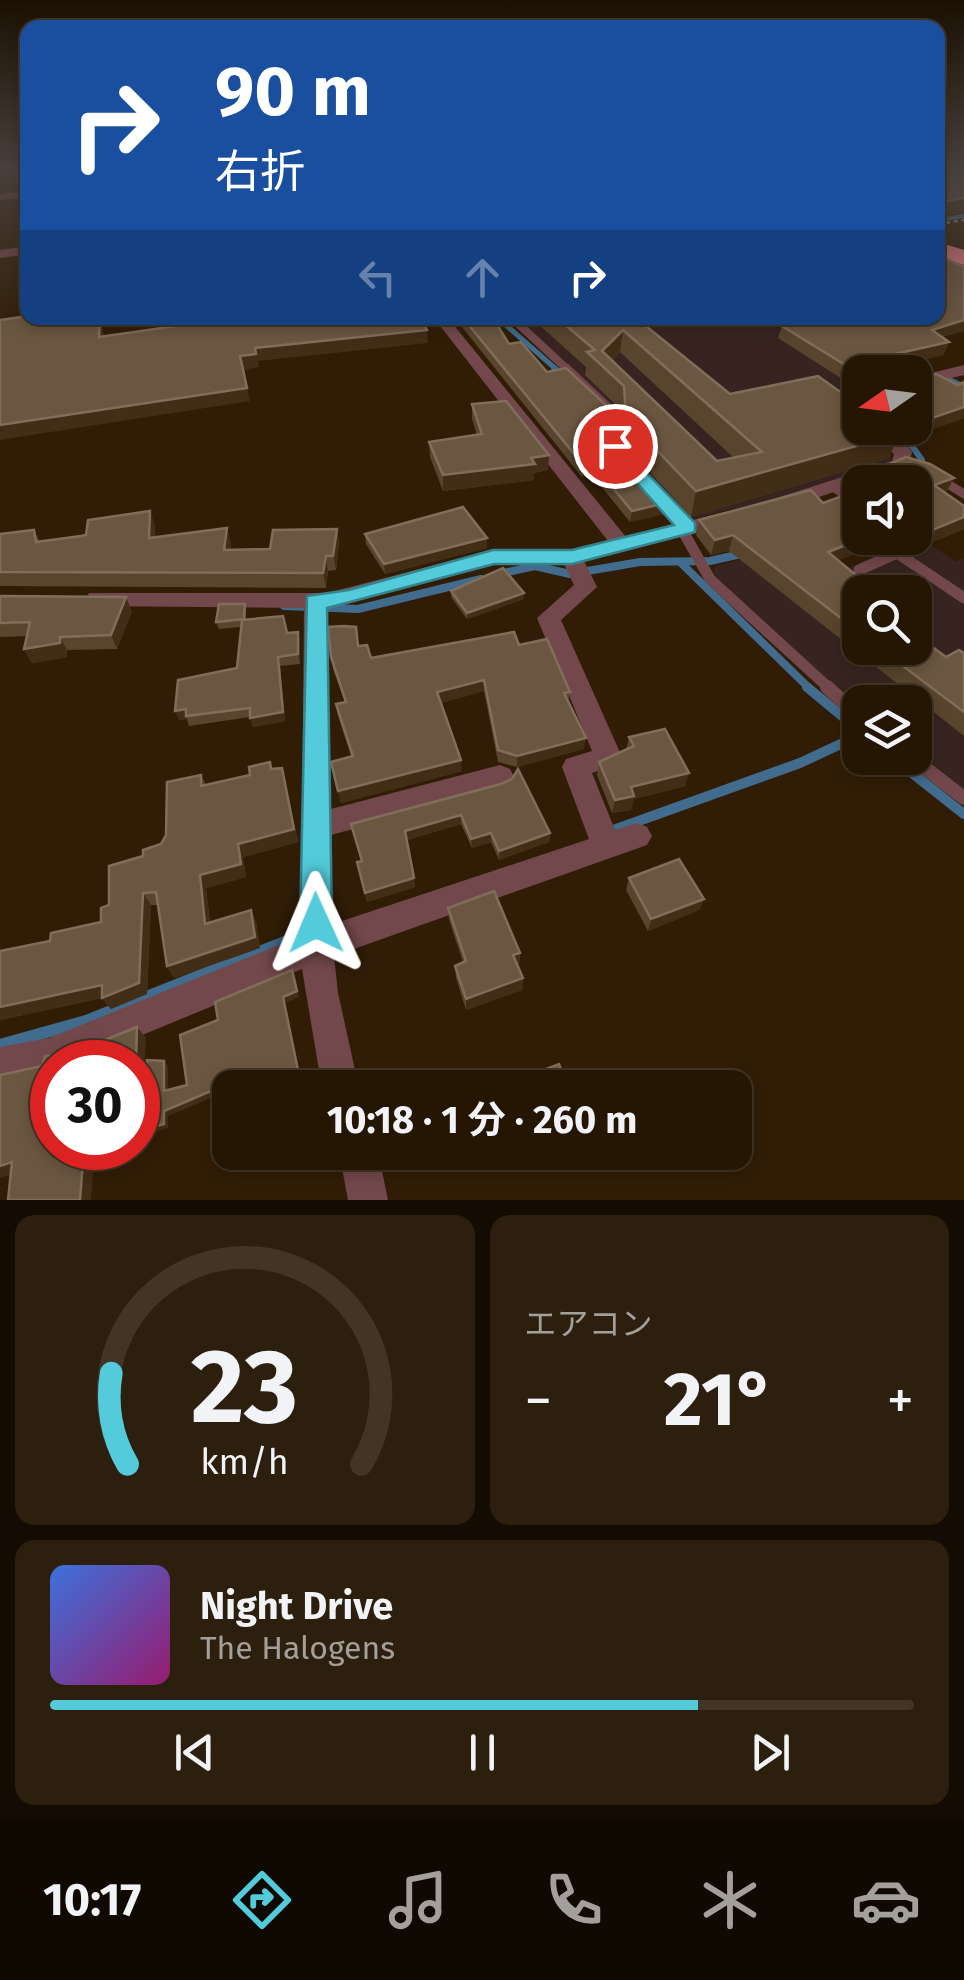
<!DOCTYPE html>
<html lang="ja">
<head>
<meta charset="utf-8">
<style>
	body { margin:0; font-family:"Fira Sans","Noto Sans JP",sans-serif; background:#2d1f0e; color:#f1f3f6; height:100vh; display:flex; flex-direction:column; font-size:38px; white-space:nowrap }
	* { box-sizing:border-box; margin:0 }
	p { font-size:32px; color:#a39f9a }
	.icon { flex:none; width:55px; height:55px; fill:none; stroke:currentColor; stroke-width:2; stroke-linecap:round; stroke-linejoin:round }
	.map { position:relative; height:1200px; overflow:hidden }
	.panel { display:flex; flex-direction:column; gap:15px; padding:15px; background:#140c02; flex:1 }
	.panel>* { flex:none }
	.top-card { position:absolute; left:20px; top:20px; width:925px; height:305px; border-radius:20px; box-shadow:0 5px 15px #0003,0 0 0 2px #423526; background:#1a4fa0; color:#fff; overflow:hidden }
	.needle { width:65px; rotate:256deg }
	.controls { position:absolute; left:842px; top:355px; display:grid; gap:20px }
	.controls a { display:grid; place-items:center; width:90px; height:90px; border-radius:20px; background:#251604; box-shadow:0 5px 15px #0003,0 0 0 2px #423526; font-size:50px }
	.speed { position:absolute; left:30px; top:1040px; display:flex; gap:20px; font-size:50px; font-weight:700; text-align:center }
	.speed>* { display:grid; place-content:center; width:130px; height:130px; border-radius:50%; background:#251604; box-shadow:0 5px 15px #0003,0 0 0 2px #423526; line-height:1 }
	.speed .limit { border:15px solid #d22; background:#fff; color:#111 }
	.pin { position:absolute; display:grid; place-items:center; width:85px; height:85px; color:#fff; margin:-42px; border:5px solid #fff; border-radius:50%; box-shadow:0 2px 10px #0007 }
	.me { position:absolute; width:110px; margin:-55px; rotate:359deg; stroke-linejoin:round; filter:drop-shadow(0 0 8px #0008) }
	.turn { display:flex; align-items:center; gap:35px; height:210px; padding:0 30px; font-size:45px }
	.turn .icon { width:130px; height:130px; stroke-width:2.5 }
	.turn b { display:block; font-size:70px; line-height:85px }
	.lanes { display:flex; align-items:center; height:95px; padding:0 30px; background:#0003; justify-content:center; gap:50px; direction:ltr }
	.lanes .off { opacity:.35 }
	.big { font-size:75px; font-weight:700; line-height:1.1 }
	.panel .card { flex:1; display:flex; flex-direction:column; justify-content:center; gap:15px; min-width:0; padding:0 35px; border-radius:20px; background:#2d1f0e }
	.panel .dial { align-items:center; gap:0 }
	.dial svg { height:260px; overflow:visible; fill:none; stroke:#423526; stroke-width:7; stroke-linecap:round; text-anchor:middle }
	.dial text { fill:#f1f3f6; stroke:none }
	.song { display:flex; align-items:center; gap:30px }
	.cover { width:120px; height:120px; border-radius:15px; background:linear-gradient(135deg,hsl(220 70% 55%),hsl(320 70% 35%)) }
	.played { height:10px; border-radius:5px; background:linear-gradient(90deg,#53cbdb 75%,#423526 75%) }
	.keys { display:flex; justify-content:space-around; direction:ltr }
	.heat { display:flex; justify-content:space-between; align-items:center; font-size:55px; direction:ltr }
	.panel .tiles { flex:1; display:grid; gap:15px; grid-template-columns:1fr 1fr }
	.card:last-child { grid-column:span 2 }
	.trip { position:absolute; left:212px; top:1070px; width:540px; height:100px; border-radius:20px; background:#251604; box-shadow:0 5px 15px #0003,0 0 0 2px #423526; font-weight:700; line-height:100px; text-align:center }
	.tabs { display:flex; height:160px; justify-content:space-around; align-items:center; background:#0f0902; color:#a39f9a }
	.tabs .icon { width:70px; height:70px }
	.tabs .selected { color:#53cbdb }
	.tabs b { font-size:45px; color:#f1f3f6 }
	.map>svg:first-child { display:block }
	.education { fill:#372420 }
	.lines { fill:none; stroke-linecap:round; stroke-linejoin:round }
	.stream-far5 { stroke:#416c8d; stroke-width:4 }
	.stream-far4 { stroke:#416c8d; stroke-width:5 }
	.stream-far3 { stroke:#416c8d; stroke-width:6 }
	.stream-far2 { stroke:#416c8d; stroke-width:8 }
	.stream-far1 { stroke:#416c8d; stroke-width:10 }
	.stream { stroke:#416c8d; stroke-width:12 }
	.path { stroke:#a08f7e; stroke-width:2.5; stroke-dasharray:4 4; stroke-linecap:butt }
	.lane-far3 { stroke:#73484c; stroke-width:8 }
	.lane-far2 { stroke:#73484c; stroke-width:9 }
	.lane-far1 { stroke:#73484c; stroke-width:11 }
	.lane { stroke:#73484c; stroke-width:14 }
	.street { fill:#73484c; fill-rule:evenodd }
	.highway { fill:#e37884; fill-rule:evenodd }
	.wall { fill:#59452e; fill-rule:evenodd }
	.shaded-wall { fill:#422d16 }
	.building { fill:#6b5741; stroke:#816e5a; stroke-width:2.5; fill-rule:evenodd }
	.route { fill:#53cbdb; stroke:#36848e; stroke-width:2.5 }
</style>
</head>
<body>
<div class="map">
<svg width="964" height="1200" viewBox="0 0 964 1200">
	<rect width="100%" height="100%" fill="#311d06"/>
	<g class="education">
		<polygon points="516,318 804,318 898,371 860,372 860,386 839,388 827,397 885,446 892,459 889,464 822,487 688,520 618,441 621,413"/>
		<polygon points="920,537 956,562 964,558 964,676 915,648 915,592 860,592 798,603 964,736 964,791 915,753 915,702 860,702 860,710 714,574 715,566 790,547 836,573"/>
	</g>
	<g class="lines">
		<polyline class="stream-far5" points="938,220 964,216"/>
		<polyline class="stream-far4" points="498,318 557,370"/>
		<g class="stream-far3">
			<polyline points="554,368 562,375"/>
			<polyline points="939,381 947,379 964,387"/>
			<polyline points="884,428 912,446 922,460"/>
		</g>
		<g class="stream-far2">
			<polyline points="681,563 810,689"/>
			<polyline points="499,574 535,566 570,574 640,562 710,561 741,554"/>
			<polyline points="284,606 358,609 481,579"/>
		</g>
		<g class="stream-far1">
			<polyline points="807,687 860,731"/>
			<polyline points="893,758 964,814"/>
			<polyline points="608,832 800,763 860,735"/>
		</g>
		<polyline class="stream" points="0,1045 86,1021 310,932"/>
		<polyline class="path" points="938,224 964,220"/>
		<polyline class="lane-far3" points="512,318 568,370"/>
		<g class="lane-far2">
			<polyline points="566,368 613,412 615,446 624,456"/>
			<polyline points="938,478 964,494"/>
			<polyline points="835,488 860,506"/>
			<polyline points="656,492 673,511"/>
		</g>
		<g class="lane-far1">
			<polyline points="671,509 688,528 685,535 710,579 830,689"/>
			<polyline points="899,538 903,544 897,553 964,598"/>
			<polyline points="859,570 897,553"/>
		</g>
		<g class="lane">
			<polyline points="827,687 860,717"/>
			<polyline points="912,758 964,798"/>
		</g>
		<g class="street">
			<polygon points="28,191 28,197 0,200 0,194"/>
			<polygon points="28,246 28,254 0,258 0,250"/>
			<path d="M434,318H448L626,537L724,512L734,518L731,522L584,561L597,587L561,620L622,757L618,765L592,773L615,830L637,823L647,827L652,836L647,845L334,956L338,993L359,1088H322L302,969L77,1062H52V1073L49,1074L0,1083V1047L49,1038L301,936L304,608L97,606L86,598L89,593H327L493,550H572L608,541ZM493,564H564L574,585L537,618L592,751L566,759L562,767L589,839L333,924L331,835L500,789L510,785L514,777L510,769L500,765L331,809L326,609Z"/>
			<polygon points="964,365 964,375 915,387 915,377"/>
			<polygon points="862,428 881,428 909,448 912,452 908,468 791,506 777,506 774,502 777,498 892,461 894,454"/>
			<polygon points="339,1152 378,1152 388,1200 348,1200"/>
		</g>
		<polygon class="highway" points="938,242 964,250 964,265 938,257"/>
	</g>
	<g class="wall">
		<polygon points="28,170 28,189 20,188 17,180"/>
		<path d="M964,267V331L941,337L949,342L943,355L911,362L918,377L958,385L964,382V418L903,439L898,435L889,458L691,517L623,443L621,410L585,375L586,367L537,323L538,318H636L730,394L860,428H915V372H860V387H855L778,338L782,326L938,318ZM620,352L734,458L717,461L612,361Z"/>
		<polygon points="458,318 493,318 509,344 547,372 610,439 664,514 630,522 592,475 582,477 458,322"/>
		<polygon points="472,404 549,455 548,470 534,473 534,480 443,491 430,457 429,442 477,435 472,419"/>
		<polygon points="906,457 930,464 954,478 945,493 964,506 964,529 911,551 911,539 909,538 915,538 915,482 860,482 860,538 891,538 890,540 838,560 875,591 875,592 860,592 860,648 915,648 915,634 946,657 959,650 964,653 964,736 729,551 711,555 696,535 699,520 811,490 823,503 853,492 858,494 854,491 860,476"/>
		<polygon points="155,525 155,537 231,543 230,549 270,549 337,529 339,543 336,570 328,571 326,588 0,586 0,534 34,530 40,542"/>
		<polygon points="365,534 487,538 487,548 385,574 366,544"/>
		<polygon points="451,591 524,593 524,599 467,619 451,597"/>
		<polygon points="0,596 132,611 117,649 67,650 67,657 32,663 24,649 27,636 0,637"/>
		<polygon points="245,604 246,611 246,620 287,633 298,632 300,641 300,664 280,666 285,721 253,727 250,717 189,726 187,719 179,720 237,668 241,627 219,629 216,622"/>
		<polygon points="519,645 570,692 568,702 584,749 517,767 498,762 484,691 441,703 462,771 341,803 331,762 351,756 338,716 336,704 345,702 333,669 331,657 371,658"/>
		<polygon points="629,737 689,773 685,786 634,799 631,810 612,813 597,775 599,762 626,750"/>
		<polygon points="270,762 272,769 285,781 298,842 243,857 246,877 206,888 210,923 251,910 256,922 260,948 174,978 167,966 158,905 151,905 147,994 111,1009 102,998 0,1020 50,941 101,922 109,905 143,856 161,844 201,775 206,785 250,775"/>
		<polygon points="501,784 550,833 549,842 499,860 491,842 472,848 461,824 407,840 415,887 367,902 357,862 361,861 353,833"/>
		<polygon points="629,878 704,899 699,910 648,931 626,890"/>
		<polygon points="448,908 520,953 519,965 517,966 523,978 522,990 466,1010 456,978 455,966 463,962 449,920"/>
	</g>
	<g class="shaded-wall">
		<polygon points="964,198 964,212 938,217 938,202"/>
		<polygon points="964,320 964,331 935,338 932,330"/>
		<polygon points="100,321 104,334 103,350 99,337"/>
		<polygon points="427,330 428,343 258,361 259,367 243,370 240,356 255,348"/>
		<polygon points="623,330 620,352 605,368 602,351"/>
		<polygon points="949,342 943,355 890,367 895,354"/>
		<polygon points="247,388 250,401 0,440 0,425"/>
		<polygon points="964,407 964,418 903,439 908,428 915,428 915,424"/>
		<polygon points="899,434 889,458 691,517 696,491"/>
		<polygon points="549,455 548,470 534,473 534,480 443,491 443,475"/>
		<polygon points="593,464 592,475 582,477 584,466"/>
		<polygon points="954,478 946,493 927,500 934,485"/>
		<polygon points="666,503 664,514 630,522 632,511"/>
		<polygon points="150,511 155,525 154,552 149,538"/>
		<polygon points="964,517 964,529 911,551 918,536"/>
		<polygon points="227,528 231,543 228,564 224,550"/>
		<polygon points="337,529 339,543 336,570 333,556"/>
		<polygon points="733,535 729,551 711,555 715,540"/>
		<polygon points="487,538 487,548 385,574 384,564"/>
		<polygon points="864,538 891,538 890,540 822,567 828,552"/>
		<polygon points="326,556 328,571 326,588 323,573"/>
		<polygon points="524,593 524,599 467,619 467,613"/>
		<polygon points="126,597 132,611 117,649 111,635"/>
		<polygon points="298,632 300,641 300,664 298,654"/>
		<polygon points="60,637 67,650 67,657 32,663 24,649"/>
		<polygon points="278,657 280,666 285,721 253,727 250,718"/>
		<polygon points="484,680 484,691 438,704 437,692"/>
		<polygon points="186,709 187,719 179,720 175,711"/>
		<polygon points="586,738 584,749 517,767 517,756"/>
		<polygon points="461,760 462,771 341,803 338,791"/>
		<polygon points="282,768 298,842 243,857 246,877 206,888 211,936 205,924 200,875 238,844"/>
		<polygon points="689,773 685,786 634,799 631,810 612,813 615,800 631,787"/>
		<polygon points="461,815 461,824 406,840 405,831"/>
		<polygon points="491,833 491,842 472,848 471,839"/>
		<polygon points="550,833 549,842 499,860 499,851"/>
		<polygon points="414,878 415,887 367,902 365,893"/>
		<polygon points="143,893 151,905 147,994 111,1009 102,998 0,1020 0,1007"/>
		<polygon points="704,899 699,910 648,931 651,919"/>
		<polygon points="251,910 256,922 260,948 174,978 167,966"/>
		<polygon points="520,953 519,965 512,967 513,955"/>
		<polygon points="292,970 299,997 285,1003 303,1088 295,1088 283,997"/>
		<polygon points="523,978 522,990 466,1010 466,999"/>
		<polygon points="137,1027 146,1038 144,1076 138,1078 138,1062 136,1062"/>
		<polygon points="164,1061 168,1066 168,1096 164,1091"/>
		<polygon points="232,1082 235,1088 230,1088 230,1090 168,1116 168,1128 150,1133 145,1129 164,1111"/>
		<polygon points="84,1148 95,1148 91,1200 80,1200"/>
		<polygon points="533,1152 548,1152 532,1159"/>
		<polygon points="12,1162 25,1170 0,1178 0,1166"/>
	</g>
	<g class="building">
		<polygon points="18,170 28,170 28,182 17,180"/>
		<polygon points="938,170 964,170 964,198 938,202"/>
		<polygon points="938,255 964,267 964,320 932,330 949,342 895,354 916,365 918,377 936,374 958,385 964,382 964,407 915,424 915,372 860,372 860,374 782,326 818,318 938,318"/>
		<polygon points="28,316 28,318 92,318 91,322 100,321 99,337 232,318 421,318 427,330 255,348 256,354 240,356 247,388 0,425 0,320"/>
		<polygon points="463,318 493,318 509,344 521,342 547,372 566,368 606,405 610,439 666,503 632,511 593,464 584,466"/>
		<path d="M557,318H636L730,394L818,376L839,391L847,389L860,399V428H890L899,434L696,491L626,418L624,386L587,352L595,350ZM623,330L762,452L717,461L602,351Z"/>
		<polygon points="506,401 549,455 531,458 535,464 443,475 429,442 482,434 472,404"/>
		<polygon points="906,457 930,464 954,478 934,485 964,506 964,517 918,536 918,524 915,522 915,482 869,482 860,476"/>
		<polygon points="811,490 823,503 853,492 860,495 860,538 864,538 828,552 875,591 872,592 860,592 860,633 733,535 715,540 699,520"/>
		<polygon points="463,507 487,538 384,564 365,534"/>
		<polygon points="150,511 149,538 227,528 224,550 270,549 273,530 337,529 333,556 326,556 323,573 0,572 0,534 34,530 36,542 81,536 86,535 88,520"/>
		<polygon points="503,568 524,593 467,613 451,591"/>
		<polygon points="0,596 126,597 111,635 60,637 60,643 24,649 30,622 0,623"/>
		<polygon points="219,604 245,604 244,619 216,622"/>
		<polygon points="283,616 287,633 298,632 298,654 278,657 283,712 250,718 250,708 186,716 186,709 175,711 178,680 237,668 242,620"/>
		<polygon points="344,626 356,627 358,646 367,645 371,658 514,632 519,645 547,639 570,692 564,693 586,738 517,756 498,750 484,680 437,692 461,760 338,791 331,762 353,756 336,704 346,702 331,657 328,627"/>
		<polygon points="915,634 946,657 959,650 964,653 964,712 879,648 915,648"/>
		<polygon points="665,729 689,773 631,787 634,796 615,800 599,762 634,746 629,737"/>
		<polygon points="270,762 271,769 282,768 294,829 238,844 241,864 200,875 205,924 251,910 255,937 167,966 156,892 143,893 139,983 102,998 102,985 0,1007 0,951 50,941 51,933 101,922 101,908 109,905 109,866 143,856 143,850 161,844 166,835 167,782 201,775 201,786 250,775 249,767"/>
		<polygon points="518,769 550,833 499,851 491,833 471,839 461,815 405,831 414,878 365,893 357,862 362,861 351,824 501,784 512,779"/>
		<polygon points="679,859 704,899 651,919 629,878"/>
		<polygon points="494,891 520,953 513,955 523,978 466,999 455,966 466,961 448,908"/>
		<polygon points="292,970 297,991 283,997 301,1085 295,1088 232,1088 232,1082 164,1111 164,1124 145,1129 147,1060 164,1061 164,1091 187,1085 180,1035 218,1020 215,1002"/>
		<polygon points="137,1027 136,1062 52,1062 52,1148 84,1148 80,1200 8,1200 12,1162 0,1166 0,1075 42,1066 45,1056 68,1055"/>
		<polygon points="559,1064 568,1088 514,1088 512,1082"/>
	</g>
	<linearGradient id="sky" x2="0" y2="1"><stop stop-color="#1b1003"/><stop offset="0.5" stop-color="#48403b"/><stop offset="1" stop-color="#48403b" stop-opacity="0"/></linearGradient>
	<rect width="964" height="338" fill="url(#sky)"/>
	<polygon class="route" points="615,440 695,523 695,532 572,564 494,564 327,608 332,923 328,934 316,939 305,934 300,923 307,596 349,590 493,550 572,550 674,525 608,450 608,442"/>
</svg>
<div class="controls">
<a><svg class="needle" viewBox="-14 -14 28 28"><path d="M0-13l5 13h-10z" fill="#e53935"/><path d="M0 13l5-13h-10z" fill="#a39f9a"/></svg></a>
<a><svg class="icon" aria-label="sound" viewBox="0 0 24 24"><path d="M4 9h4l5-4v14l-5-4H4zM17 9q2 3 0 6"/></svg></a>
<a><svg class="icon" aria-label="search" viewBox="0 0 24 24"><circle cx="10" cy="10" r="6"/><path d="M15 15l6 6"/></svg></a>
<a><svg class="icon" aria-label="layers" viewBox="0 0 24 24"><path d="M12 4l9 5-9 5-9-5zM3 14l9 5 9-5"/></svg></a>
</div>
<div class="speed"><div class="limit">30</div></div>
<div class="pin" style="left:615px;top:446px;background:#d93025"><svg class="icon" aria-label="arrive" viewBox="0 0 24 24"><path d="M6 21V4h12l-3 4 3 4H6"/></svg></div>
<svg class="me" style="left:316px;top:923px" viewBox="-20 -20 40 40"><path d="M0-17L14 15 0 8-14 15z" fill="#53cbdb" stroke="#fff" stroke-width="4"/></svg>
<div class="trip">10:18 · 1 分 · 260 m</div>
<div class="top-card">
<div class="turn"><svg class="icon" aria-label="right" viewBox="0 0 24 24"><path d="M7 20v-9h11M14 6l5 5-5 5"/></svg><div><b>90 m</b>右折</div></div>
<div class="lanes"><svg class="icon off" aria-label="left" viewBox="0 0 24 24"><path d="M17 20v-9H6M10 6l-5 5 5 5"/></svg><svg class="icon off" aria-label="ahead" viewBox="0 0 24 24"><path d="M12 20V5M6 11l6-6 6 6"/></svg><svg class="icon" aria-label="right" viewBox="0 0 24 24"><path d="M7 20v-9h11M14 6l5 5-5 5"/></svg></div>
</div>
</div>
<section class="panel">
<div class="tiles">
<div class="card dial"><svg viewBox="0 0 100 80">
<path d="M14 69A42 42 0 1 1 86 69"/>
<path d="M14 69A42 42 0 0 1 9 41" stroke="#53cbdb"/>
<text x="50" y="56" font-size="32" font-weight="700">23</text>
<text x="50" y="72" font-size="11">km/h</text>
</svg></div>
<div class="card"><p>エアコン</p>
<div class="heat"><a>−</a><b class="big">21°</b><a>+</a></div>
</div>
<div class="card">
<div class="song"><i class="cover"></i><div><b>Night Drive</b><p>The Halogens</p></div></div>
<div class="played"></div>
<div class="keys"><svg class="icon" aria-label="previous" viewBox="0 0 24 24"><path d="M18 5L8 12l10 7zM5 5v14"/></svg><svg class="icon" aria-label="pause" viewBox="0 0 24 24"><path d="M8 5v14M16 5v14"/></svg><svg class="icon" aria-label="next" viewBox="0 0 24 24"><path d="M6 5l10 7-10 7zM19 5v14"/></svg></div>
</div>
</div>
</section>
<nav class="tabs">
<b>10:17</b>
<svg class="icon selected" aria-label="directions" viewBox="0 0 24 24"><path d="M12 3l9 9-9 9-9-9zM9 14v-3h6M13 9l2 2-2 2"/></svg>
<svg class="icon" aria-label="music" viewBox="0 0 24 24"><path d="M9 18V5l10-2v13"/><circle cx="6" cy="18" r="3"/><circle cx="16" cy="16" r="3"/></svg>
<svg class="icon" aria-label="phone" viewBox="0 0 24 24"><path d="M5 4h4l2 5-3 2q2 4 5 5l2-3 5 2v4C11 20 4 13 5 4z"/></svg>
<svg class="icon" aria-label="climate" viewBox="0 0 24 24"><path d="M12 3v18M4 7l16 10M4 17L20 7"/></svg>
<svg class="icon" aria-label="car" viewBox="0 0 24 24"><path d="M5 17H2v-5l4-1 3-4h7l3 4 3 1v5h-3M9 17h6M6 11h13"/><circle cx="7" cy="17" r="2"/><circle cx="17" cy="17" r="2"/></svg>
</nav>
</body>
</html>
